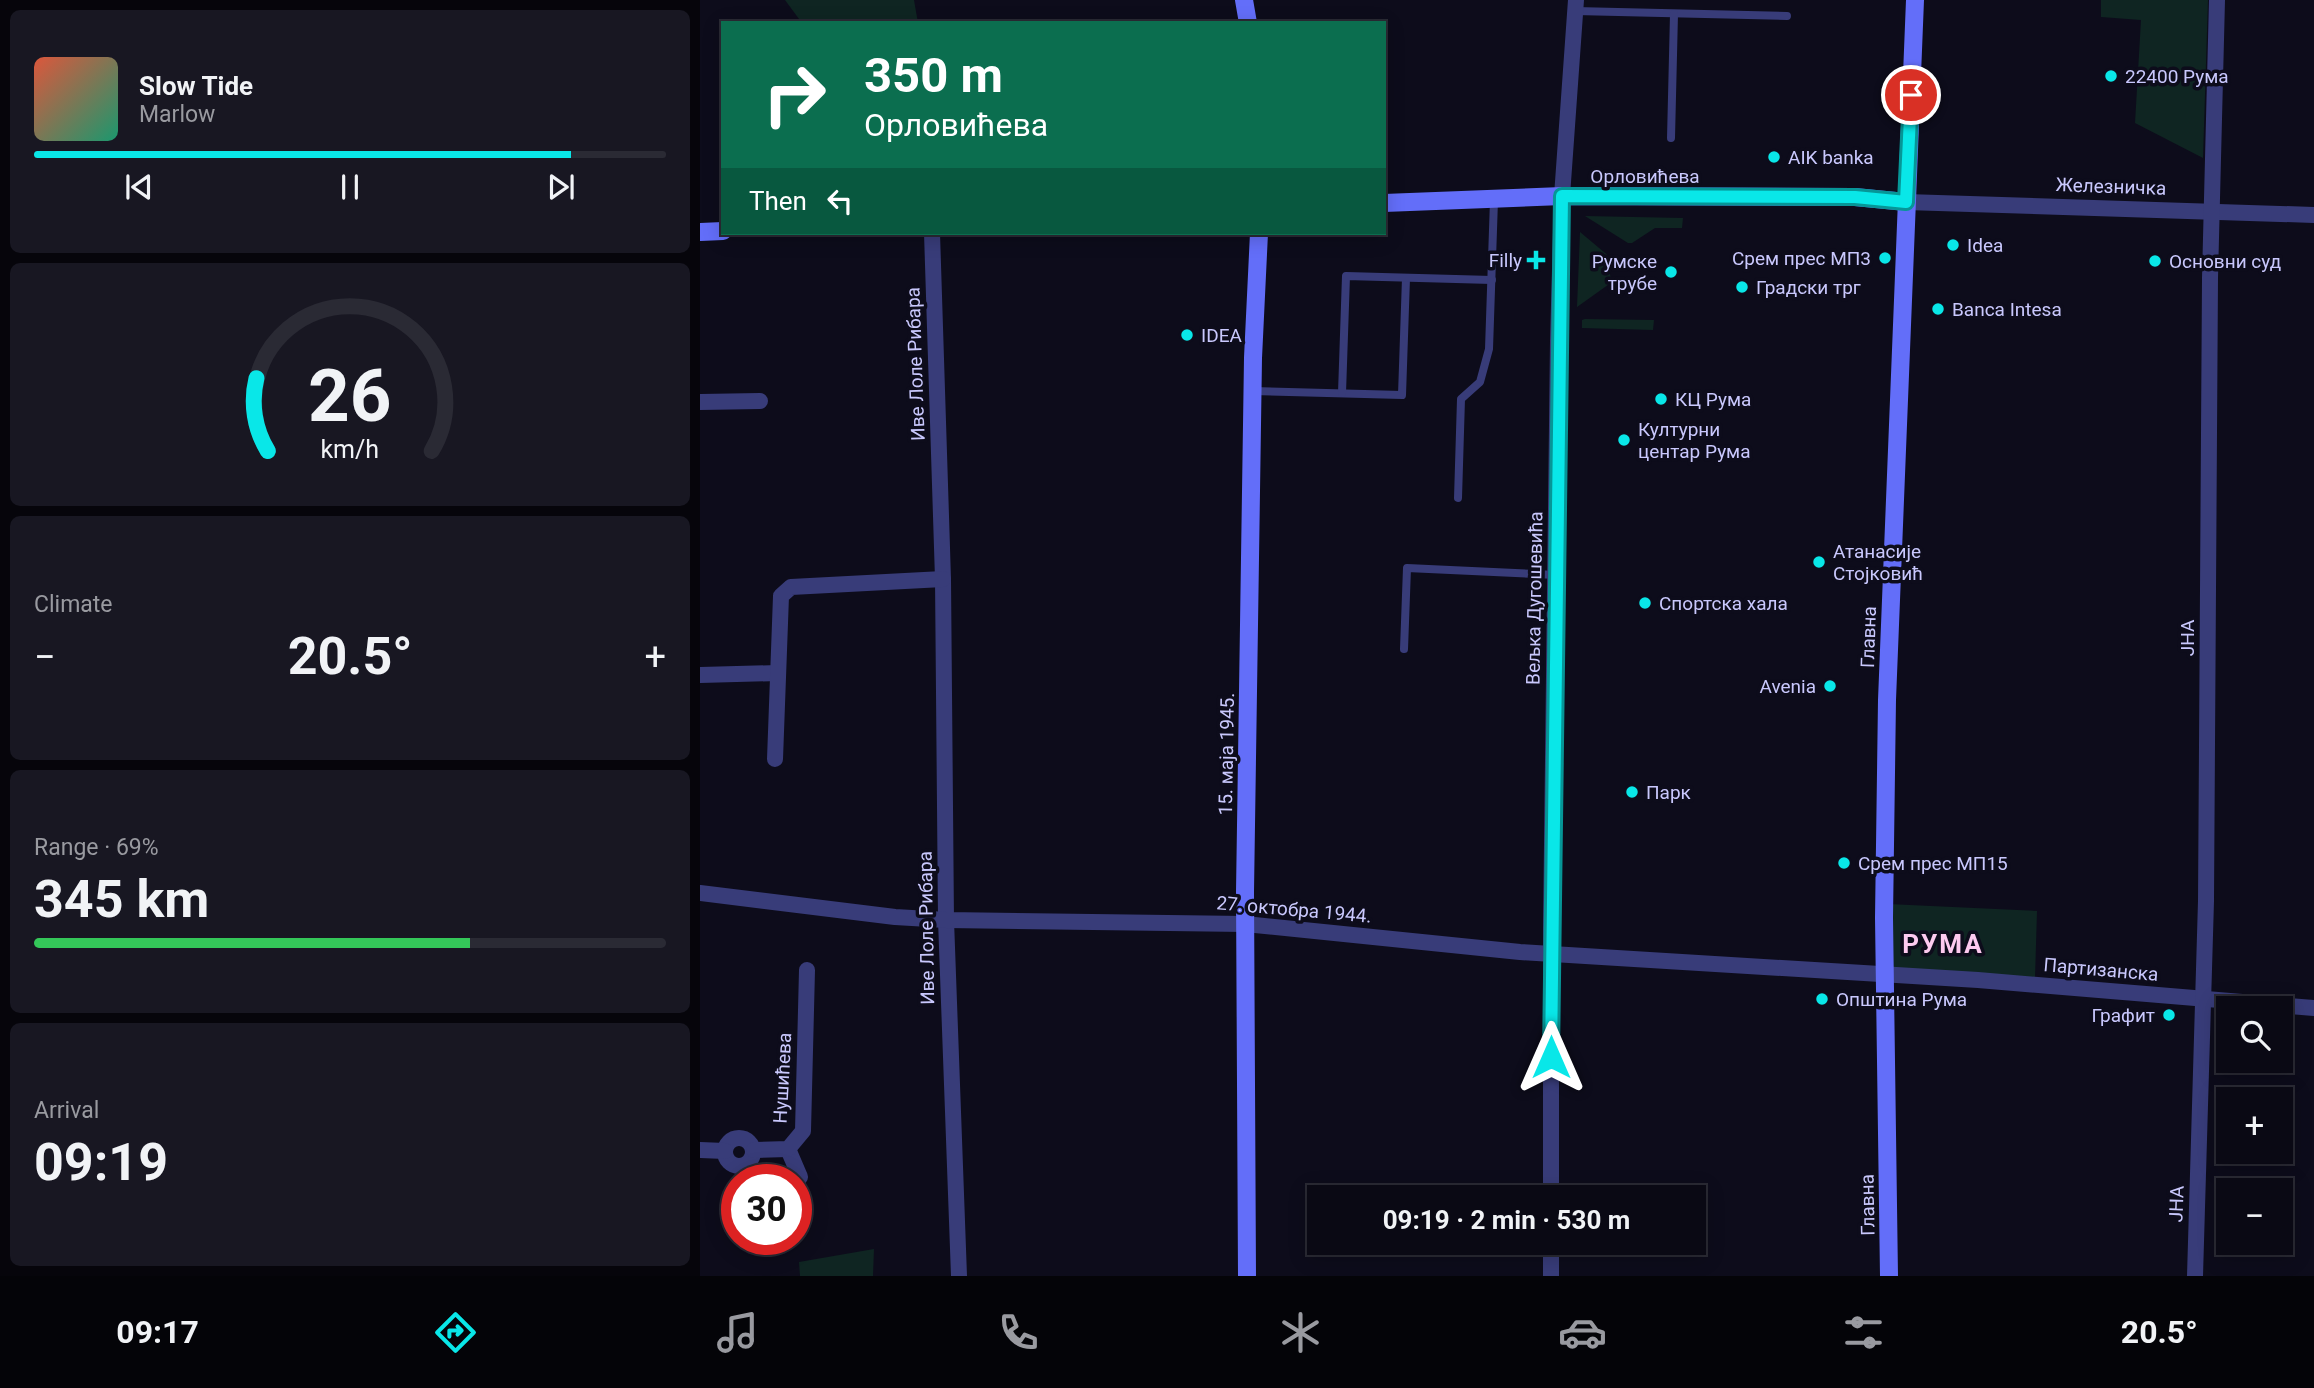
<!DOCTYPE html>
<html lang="en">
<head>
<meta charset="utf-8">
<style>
	body { margin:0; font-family:Roboto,sans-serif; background:#181722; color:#f1f3f6; height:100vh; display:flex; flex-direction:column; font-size:26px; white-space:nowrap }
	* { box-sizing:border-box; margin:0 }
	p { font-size:23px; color:#999aa0 }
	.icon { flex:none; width:38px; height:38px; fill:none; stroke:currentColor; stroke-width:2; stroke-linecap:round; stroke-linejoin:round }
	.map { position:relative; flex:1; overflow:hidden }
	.panel { display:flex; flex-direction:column; gap:10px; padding:10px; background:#06050b; width:700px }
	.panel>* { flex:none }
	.top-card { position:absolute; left:21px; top:21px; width:665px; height:214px; border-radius:0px; box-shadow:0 4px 18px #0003,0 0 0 2px #2a2a34; background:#0b6e4f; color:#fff; overflow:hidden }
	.fabs { position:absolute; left:1516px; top:996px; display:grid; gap:14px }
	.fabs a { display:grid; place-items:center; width:77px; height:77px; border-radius:0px; background:#0a0914; box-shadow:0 4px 18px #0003,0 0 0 2px #2a2a34; font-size:35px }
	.speed { position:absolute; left:21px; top:1164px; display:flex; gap:14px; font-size:35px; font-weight:700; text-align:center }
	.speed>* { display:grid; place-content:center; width:91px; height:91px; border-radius:50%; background:#0a0914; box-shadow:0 4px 18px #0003,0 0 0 2px #2a2a34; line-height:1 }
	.speed .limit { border:10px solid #d22; background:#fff; color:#111 }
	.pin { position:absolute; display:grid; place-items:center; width:60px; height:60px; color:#fff; margin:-30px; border:4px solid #fff; border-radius:50%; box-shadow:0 2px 7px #0007 }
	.me { position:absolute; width:77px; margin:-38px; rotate:0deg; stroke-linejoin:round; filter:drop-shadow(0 0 5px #0008) }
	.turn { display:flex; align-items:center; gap:24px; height:147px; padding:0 28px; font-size:32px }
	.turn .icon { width:91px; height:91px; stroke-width:2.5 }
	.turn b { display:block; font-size:49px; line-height:60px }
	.then { display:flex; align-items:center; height:66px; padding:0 28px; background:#0003; gap:14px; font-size:26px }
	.big { font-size:52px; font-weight:700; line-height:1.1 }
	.panel .widget { flex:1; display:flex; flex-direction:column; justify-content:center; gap:10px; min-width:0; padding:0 24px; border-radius:10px; background:#181722 }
	.panel .dial { align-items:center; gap:0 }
	.dial svg { height:182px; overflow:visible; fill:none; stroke:#2a2a34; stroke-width:7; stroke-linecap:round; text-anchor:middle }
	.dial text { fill:#f1f3f6; stroke:none }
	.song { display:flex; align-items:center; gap:21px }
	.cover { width:84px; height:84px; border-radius:10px; background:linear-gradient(135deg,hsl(10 70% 55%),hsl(160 70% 35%)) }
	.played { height:7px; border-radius:4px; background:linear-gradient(90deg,#09e7e8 85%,#2a2a34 85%) }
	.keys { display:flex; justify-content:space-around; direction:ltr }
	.heat { display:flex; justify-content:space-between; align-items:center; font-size:38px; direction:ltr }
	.charge { height:10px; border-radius:5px; background:linear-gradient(90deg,#34c759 69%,#2a2a34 0) }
	.trip { position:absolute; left:607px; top:1185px; width:399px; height:70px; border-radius:0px; background:#0a0914; box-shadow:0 4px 18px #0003,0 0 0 2px #2a2a34; font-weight:700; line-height:70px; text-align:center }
	.tabs { display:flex; height:112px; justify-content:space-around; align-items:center; background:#040408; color:#999aa0 }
	.tabs .icon { width:49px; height:49px }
	.tabs .on { color:#09e7e8 }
	.tabs b { font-size:32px; color:#f1f3f6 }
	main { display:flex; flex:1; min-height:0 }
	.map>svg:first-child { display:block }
	.green { fill:#0f2522 }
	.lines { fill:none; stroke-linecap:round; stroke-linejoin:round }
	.lane { stroke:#383c79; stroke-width:8 }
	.street { stroke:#383c79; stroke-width:16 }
	.secondary { stroke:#636ef9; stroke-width:18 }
	.route-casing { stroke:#069697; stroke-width:18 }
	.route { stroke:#09e7e8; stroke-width:12 }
	.poi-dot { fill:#09e7e8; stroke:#0d0c1b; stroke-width:2.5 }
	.labels { text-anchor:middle; stroke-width:7; stroke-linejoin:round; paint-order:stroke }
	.poi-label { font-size:19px; fill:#c9c8fd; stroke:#0d0c1b; text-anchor:start }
	.street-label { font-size:19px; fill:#c9c8fd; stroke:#0d0c1b }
	.district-label { font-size:26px; font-weight:bold; letter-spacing:2px; fill:#fdcaef; stroke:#0d0c1b }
</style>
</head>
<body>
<main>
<section class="panel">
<div class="widget">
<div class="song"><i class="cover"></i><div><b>Slow Tide</b><p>Marlow</p></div></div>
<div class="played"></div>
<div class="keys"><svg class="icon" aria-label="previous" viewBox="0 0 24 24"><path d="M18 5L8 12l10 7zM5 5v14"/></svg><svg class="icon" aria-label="pause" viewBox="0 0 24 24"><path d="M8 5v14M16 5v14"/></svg><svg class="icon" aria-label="next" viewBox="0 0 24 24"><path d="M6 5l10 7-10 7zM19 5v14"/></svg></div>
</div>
<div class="widget dial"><svg viewBox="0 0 100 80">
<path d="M14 69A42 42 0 1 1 86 69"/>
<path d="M14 69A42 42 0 0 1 9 37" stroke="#09e7e8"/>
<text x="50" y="56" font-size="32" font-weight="700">26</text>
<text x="50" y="72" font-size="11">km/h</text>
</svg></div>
<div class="widget"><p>Climate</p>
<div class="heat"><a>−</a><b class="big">20.5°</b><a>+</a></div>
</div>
<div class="widget"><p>Range · 69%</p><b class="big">345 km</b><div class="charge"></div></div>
<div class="widget"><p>Arrival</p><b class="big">09:19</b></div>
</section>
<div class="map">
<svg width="1614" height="1276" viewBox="0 0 1614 1276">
	<rect width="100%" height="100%" fill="#0d0c1b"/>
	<g class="green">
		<polygon points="85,0 214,0 218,23 102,23"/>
		<polygon points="1401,0 1508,0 1503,158 1435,123 1441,20 1401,17"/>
		<polygon points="885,216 983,218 982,228 955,228 932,243 928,243"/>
		<polygon points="880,232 911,258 909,271 912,282 877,307"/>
		<polygon points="885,319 954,320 953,330 882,328 882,320"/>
		<polygon points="1188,904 1337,911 1335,978 1189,971"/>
		<polygon points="174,1249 173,1276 100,1276 99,1262"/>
	</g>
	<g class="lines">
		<g class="lane">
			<polyline points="875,11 1087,16"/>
			<polyline points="971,138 974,14"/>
			<polyline points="552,391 702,395 706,278"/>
			<polyline points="642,393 646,276 792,280"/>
			<polyline points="758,498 761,399 780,382 789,349 794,200"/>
			<polyline points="704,649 707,568 856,575"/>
		</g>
		<g class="street">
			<polyline points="1206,202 1614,215"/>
			<polyline points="232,233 243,579 246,920 259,1276"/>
			<polyline points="0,402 60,401"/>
			<polyline points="0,675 77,673"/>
			<polyline points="75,759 81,596 91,587 243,579"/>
			<polyline points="0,893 195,917 246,920 545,924 820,952 1278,980 1614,1008"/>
			<circle cx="39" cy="1152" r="14"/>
			<polyline points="88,1149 100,1177"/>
			<polyline points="0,1150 25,1151"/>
			<polyline points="54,1150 88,1149 103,1131 107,970"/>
			<polyline points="851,1197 851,927 858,341 862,196 876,0"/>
			<polyline points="851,1276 851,1242"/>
			<polyline points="1495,1276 1506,901 1510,278 1517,0"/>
		</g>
		<g class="secondary">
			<polyline points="544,0 548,23"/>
			<polyline points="684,203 862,196 1155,197 1206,202"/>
			<polyline points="0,232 23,231"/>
			<polyline points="547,1276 545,892 553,358 559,233"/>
			<polyline points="1189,1276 1184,918 1187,700 1215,0"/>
		</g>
	</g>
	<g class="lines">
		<defs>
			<polyline id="route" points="851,1057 862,196 1155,197 1206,202 1211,95"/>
		</defs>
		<use href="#route" class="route-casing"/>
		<use href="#route" class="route"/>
	</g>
	<g class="poi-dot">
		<circle cx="1411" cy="76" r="7"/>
		<circle cx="1074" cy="157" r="7"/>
		<circle cx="1253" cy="245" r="7"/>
		<circle cx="1185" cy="258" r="7"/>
		<path d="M832.5 249.5h7v7h7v7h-7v7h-7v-7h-7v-7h7z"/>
		<circle cx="1455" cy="261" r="7"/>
		<circle cx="971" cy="272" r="7"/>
		<circle cx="1042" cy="287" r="7"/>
		<circle cx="1238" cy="309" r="7"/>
		<circle cx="487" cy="335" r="7"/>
		<circle cx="961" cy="399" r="7"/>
		<circle cx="924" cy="440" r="7"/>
		<circle cx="1119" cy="562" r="7"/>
		<circle cx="945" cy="603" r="7"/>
		<circle cx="1130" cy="686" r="7"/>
		<circle cx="932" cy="792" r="7"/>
		<circle cx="1144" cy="863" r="7"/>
		<circle cx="1122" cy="999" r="7"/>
		<circle cx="1469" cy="1015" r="7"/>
	</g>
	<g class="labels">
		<g class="poi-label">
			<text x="1425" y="83">22400 Рума</text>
			<text x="1088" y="164">AIK banka</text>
			<text x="1267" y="252">Idea</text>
			<text x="1171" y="265" text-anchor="end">Срем прес МП3</text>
			<text x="822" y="267" text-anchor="end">Filly</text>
			<text x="957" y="268" text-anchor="end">Румске<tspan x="957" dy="22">трубе</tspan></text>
			<text x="1469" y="268">Основни суд</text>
			<text x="1056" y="294">Градски трг</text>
			<text x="1252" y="316">Banca Intesa</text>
			<text x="501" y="342">IDEA</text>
			<text x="975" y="406">КЦ Рума</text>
			<text x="938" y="436">Културни<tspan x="938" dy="22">центар Рума</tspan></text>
			<text x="1133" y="558">Атанасије<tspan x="1133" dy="22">Стојковић</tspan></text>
			<text x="959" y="610">Спортска хала</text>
			<text x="1116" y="693" text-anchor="end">Avenia</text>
			<text x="946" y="799">Парк</text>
			<text x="1158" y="870">Срем прес МП15</text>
			<text x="1136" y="1006">Општина Рума</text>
			<text x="1455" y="1022" text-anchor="end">Графит</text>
		</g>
		<g class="street-label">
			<text x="945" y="183">Орловићева</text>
			<text transform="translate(1411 186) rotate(2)" y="7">Железничка</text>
			<text transform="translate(215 364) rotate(-92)" y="7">Иве Лоле Рибара</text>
			<text transform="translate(834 598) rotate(-89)" y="7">Вељка Дугошевића</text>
			<text transform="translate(1168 637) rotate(-88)" y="7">Главна</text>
			<text transform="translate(1487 638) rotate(-90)" y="7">ЈНА</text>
			<text transform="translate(526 754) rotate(-89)" y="7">15. маја 1945.</text>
			<text transform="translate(594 909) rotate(5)" y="7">27. октобра 1944.</text>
			<text transform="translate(226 928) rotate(-91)" y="7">Иве Лоле Рибара</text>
			<text transform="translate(1401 969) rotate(5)" y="7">Партизанска</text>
			<text transform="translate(82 1078) rotate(-87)" y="7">Нушићева</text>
			<text transform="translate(1476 1204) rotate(-88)" y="7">ЈНА</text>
			<text transform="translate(1167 1205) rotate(-91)" y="7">Главна</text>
		</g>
		<g class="district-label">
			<text x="1243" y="953">РУМА</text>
		</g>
	</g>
</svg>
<div class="fabs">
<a><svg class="icon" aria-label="search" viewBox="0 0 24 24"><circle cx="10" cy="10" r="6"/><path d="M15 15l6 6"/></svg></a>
<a>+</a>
<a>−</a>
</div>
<div class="speed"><div class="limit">30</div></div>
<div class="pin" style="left:1211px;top:95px;background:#d93025"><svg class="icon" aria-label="arrive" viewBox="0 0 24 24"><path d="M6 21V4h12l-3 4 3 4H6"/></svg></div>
<svg class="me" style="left:851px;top:1057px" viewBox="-20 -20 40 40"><path d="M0-17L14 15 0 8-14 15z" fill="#09e7e8" stroke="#fff" stroke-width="4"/></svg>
<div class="trip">09:19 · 2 min · 530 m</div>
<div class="top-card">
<div class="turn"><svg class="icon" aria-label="right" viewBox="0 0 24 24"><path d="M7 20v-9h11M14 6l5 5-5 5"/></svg><div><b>350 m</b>Орловићева</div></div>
<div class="then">Then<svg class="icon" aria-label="left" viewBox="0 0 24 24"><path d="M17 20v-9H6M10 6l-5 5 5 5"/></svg></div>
</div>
</div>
</main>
<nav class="tabs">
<b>09:17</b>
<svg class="icon on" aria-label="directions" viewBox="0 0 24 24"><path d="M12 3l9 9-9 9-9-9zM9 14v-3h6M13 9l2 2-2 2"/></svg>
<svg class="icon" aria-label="music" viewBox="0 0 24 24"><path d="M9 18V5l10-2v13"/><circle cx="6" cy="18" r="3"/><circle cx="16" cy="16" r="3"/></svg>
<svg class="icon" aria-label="phone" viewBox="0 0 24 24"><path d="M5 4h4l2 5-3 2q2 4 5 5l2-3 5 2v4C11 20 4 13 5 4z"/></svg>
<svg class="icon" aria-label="climate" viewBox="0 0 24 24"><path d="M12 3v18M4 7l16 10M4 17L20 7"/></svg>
<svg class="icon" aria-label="car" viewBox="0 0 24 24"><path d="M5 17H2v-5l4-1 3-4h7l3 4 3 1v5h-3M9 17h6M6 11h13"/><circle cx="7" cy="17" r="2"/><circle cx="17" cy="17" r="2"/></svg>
<svg class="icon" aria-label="filters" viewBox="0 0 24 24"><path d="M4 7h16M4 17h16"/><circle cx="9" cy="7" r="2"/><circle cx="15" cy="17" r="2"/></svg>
<b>20.5°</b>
</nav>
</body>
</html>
